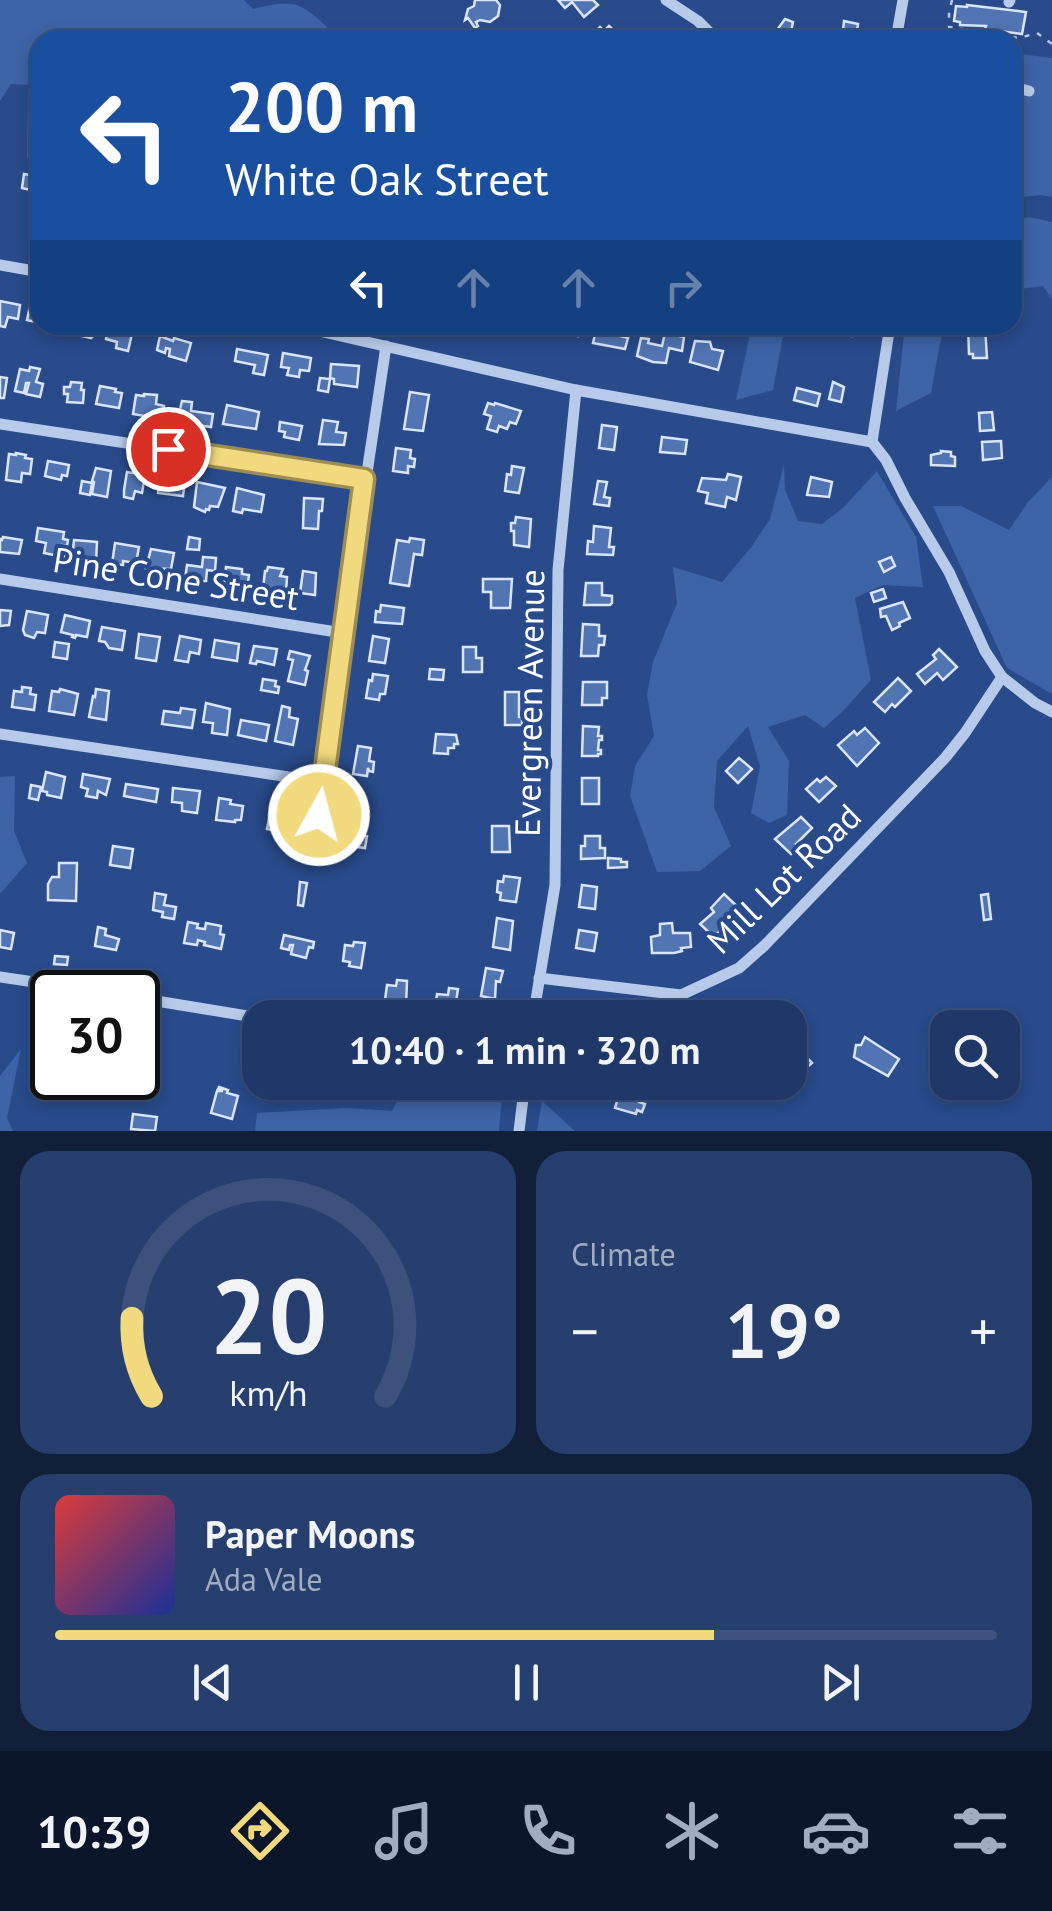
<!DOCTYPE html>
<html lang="en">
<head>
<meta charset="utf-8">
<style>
	body { margin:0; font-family:"PT Sans",sans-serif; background:#273f6e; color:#f1f3f6; height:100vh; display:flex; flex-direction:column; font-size:38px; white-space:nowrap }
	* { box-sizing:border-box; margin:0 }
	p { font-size:32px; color:#a1acc0 }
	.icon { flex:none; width:55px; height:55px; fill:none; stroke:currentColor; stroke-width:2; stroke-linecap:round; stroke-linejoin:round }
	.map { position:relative; height:1131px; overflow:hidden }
	.side { display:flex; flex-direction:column; gap:20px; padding:20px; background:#111f39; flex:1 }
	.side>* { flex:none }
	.hud { position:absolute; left:30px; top:30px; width:992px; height:305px; border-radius:30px; box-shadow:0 5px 15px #0003,0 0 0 2px #3c527c; background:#1a4fa0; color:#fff; overflow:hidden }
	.controls { position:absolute; left:930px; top:1010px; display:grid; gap:20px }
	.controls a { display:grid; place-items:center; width:90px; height:90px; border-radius:20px; background:#1f3868; box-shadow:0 5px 15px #0003,0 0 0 2px #3c527c; font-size:50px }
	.speed { position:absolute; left:30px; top:970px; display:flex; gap:20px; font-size:50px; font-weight:700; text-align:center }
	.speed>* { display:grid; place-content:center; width:130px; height:130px; border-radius:50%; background:#1f3868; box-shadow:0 5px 15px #0003,0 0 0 2px #3c527c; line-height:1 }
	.speed .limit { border:5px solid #111; border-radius:15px; background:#fff; color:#111 }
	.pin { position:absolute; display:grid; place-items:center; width:85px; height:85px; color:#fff; margin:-42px; border:5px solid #fff; border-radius:50%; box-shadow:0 2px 10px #0007 }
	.me { position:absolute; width:110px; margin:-55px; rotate:7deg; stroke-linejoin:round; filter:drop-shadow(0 0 8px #0008) }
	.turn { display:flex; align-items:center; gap:35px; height:210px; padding:0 30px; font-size:45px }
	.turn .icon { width:130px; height:130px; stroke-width:2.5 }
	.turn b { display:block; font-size:70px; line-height:85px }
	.lanes { display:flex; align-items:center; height:95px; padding:0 30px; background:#0003; justify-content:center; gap:50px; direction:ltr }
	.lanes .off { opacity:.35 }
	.big { font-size:75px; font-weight:800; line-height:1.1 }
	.side .tile { flex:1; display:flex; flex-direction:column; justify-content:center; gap:15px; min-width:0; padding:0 35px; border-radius:30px; background:#273f6e }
	.side .dial { align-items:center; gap:0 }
	.dial svg { height:260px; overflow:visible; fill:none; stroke:#3c527c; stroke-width:7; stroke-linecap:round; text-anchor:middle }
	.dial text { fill:#f1f3f6; stroke:none }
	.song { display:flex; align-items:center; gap:30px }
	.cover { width:120px; height:120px; border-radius:15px; background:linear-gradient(135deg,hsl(0 70% 55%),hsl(230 70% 35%)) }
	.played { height:10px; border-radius:5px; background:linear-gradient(90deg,#f1d97e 70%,#3c527c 70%) }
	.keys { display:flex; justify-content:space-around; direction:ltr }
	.heat { display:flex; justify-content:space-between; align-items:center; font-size:55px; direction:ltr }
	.side .tiles { flex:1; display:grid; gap:20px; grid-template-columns:1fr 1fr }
	.tile:last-child { grid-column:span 2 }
	.trip { position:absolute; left:242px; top:1000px; width:565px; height:100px; border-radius:30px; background:#1f3868; box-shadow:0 5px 15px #0003,0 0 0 2px #3c527c; font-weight:800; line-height:100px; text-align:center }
	.menu { display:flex; height:160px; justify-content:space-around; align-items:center; background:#0c162a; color:#a1acc0 }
	.menu .icon { width:70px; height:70px }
	.menu .current { color:#f1d97e }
	.menu b { font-size:45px; color:#f1f3f6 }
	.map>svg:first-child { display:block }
	.green { fill:#3d64a7 }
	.building { fill:#5174b2; stroke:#dbe5f7; stroke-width:2.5 }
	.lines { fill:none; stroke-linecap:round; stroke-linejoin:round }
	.path { stroke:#b7cae9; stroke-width:2.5; stroke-dasharray:5 8; stroke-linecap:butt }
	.minor { stroke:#b7cae9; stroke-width:11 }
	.route-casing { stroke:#9d8d52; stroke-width:25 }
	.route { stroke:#f1d97e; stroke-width:18 }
	.labels { text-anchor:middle; stroke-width:8; stroke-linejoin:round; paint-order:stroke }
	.street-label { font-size:35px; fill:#fff; stroke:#294b8b }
</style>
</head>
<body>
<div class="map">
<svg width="1052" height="1131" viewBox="0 0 1052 1131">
	<rect width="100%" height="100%" fill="#294b8b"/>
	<g class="green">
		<path d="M0,0H244L253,9C291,0 298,0 325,25C332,33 334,37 344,40H40V160L27,158L28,85L11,84L0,101Z"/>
		<polygon points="1013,53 1052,58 1052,197 1041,195 1013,198"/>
		<polygon points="1029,217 1052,222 1052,299 1043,286 1013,290 1013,220"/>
		<polygon points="752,325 785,325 773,390 736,400"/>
		<polygon points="905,325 947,325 942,332 931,393 896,411"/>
		<polygon points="784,465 785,490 798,521 822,524 844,507 877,471 916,537 923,587 883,585 855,598 871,680 843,711 824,728 805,715 768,727 789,761 787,815 769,823 751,813 760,766 748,726 717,761 714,807 731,846 700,871 657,872 630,796 635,766 654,736 647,695 653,662 677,603 673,567 722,582 752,546 770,519"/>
		<polygon points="1052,477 1052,694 1007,668 933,506 961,506 1009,530 1028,502"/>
		<polygon points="15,776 14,831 27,863 0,894 0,777"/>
		<polygon points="21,1049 7,1118 13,1131 0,1131 0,1076"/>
		<polygon points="407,1083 480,1083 502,1096 499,1131 255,1131 257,1113 348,1108 392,1111"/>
		<polygon points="542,1101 575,1131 537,1131"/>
	</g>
	<g class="building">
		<polygon points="475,0 496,0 500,5 498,16 490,22 480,20 476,22 478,26 475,28 468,18 465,20 468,9 474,6"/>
		<polygon points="558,0 593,0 598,5 584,17 572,2 565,8"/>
		<polygon points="967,5 1026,12 1022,34 985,29 986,26 960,25 960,22 954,21 956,6 967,7"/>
		<polygon points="785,19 793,22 791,32 804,40 777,40 772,37"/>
		<polygon points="844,21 858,24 856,40 842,40"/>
		<polygon points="609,26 620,36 616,40 589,38 600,27 604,31"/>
		<polygon points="24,174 37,176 35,191 22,188"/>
		<polygon points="0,301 20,305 18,319 8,317 5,327 0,326"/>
		<polygon points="30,306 40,308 40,323 27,320"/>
		<polygon points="68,325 93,325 93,336 91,338 66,332"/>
		<polygon points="109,325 134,325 128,351 116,348 117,342 106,339"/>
		<polygon points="554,325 580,325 578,336 552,331"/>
		<polygon points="841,325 854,325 852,336 840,335"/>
		<polygon points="968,326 985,326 987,358 973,358 973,354 969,354"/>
		<polygon points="596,330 628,338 625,349 593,343"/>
		<polygon points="665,333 684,337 682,351 669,348 666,363 653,362 637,356 641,338 649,339 648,343 662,346"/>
		<polygon points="160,336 173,341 174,338 191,343 186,361 169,356 170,349 166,348 165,353 157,350"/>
		<polygon points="695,341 710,342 712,349 723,351 718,370 690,362"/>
		<polygon points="237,349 268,355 264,375 253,373 255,365 235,361"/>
		<polygon points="283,353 311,358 309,371 300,370 299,377 287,375 289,368 281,367"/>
		<polygon points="331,364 359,366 357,387 334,384 334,379 330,378"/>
		<polygon points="30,367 40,369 36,382 43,384 40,397 26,394 29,383 26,383 24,393 15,391 20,369 29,371"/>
		<polygon points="0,377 7,378 4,398 0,398"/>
		<polygon points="320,378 330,379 328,392 318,390"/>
		<polygon points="71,382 82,383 81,390 84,390 83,403 67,402 68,394 64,394 64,387 70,387"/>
		<polygon points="833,382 844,387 841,402 829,399"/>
		<polygon points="100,386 116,389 115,392 122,393 119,408 96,404"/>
		<polygon points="797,388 820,394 817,406 794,400"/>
		<polygon points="410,392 429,395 423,431 404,429"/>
		<polygon points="144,394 157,395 156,404 164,406 162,419 133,414 136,395 144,396"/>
		<polygon points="182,401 192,402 191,411 213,414 211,427 177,422"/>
		<polygon points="488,403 494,405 495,403 521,411 516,424 510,422 507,429 499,426 497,432 487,429 491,416 484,414"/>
		<polygon points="227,405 259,412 256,429 223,424"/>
		<polygon points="992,412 994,430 980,431 979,413"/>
		<polygon points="323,420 338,422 336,432 346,433 344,445 319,444"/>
		<polygon points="280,422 302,426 299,440 284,437 285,432 279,431"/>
		<polygon points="602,425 617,427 614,450 599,448"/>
		<polygon points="662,437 687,440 685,454 660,452"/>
		<polygon points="1001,441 1002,458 983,460 982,442"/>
		<polygon points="396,448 411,450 410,458 415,459 414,467 408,466 408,473 393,471"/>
		<polygon points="941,451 951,452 951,456 955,457 955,466 931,465 931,455 941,453"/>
		<polygon points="16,453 26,455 25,458 32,459 30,474 22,473 21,482 6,480 9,454 16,455"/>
		<polygon points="48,461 69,465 67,476 62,475 61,480 45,476"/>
		<polygon points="512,466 524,468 519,493 505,491 507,474 511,475"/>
		<polygon points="96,468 111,471 107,497 92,494 94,482 92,481"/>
		<polygon points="134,471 145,475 142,493 135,491 133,499 124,497 124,490 127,472 133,473"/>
		<polygon points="728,474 741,477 736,500 727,497 725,507 706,503 708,493 698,491 702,478 726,480"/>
		<polygon points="811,477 832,482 829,497 807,495"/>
		<polygon points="160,478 185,481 183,496 158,493"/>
		<polygon points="82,481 92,483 90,495 80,493"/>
		<polygon points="598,481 607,482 604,497 610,498 609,506 594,504"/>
		<polygon points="197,482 225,488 218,507 210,506 209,510 206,509 205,512 194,507"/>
		<polygon points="237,488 264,495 261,512 243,509 242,513 233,511"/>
		<polygon points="304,498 323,499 322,511 319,511 318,529 303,528"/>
		<polygon points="516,517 531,519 529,547 514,545 514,531 511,531 511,523 515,523"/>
		<polygon points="594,526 611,528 609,547 614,547 613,555 587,554 588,541 593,542"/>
		<polygon points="38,528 64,532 63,539 68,540 67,546 62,545 61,549 66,550 64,557 44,553 46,543 36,541"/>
		<polygon points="3,537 22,540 19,554 0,552 0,539 2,540"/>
		<polygon points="189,537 200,539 199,550 187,549"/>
		<polygon points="410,538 424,540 422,555 414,554 409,586 390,583 397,540 409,542"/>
		<polygon points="74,540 97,542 96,562 78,561 78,559 72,559"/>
		<polygon points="115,543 139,547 136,563 123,561 123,565 112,564"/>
		<polygon points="151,549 174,553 171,569 146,568"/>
		<polygon points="203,557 216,558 215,571 207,570 206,581 201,581 201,584 185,579 187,565 202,567"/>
		<polygon points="891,557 895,566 884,572 879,562"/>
		<polygon points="226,567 242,569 242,574 249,575 247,589 224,584"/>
		<polygon points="268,567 283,569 280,576 287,577 286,592 263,589 265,571 267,571"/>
		<polygon points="303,571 316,573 315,595 300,593"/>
		<polygon points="483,579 512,579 510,608 491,608 491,592 483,592"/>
		<polygon points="586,583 602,583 602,595 612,596 612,603 610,605 584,605"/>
		<polygon points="883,589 886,598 874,602 871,593"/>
		<polygon points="903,602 910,618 899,623 900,626 892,630 886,616 881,617 880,609"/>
		<polygon points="381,605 404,608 402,624 375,622 376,611 380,612"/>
		<polygon points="0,610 11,611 9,625 0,626"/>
		<polygon points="27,611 48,615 45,633 37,632 34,638 25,635 23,630"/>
		<polygon points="65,615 90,621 87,637 76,635 75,638 72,637 73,635 61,632"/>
		<polygon points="583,624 599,625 599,636 605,636 604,645 599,645 598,656 581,656"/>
		<polygon points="102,627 125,631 122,650 109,648 105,642 99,641"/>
		<polygon points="139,634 160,637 156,661 136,658"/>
		<polygon points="180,636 201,640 199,654 190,652 188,662 175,660"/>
		<polygon points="373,636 389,639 385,663 369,661"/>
		<polygon points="215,640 239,644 237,661 212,657"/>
		<polygon points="55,642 69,644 67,659 53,657"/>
		<polygon points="254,646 277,649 274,665 257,661 256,664 250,663"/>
		<polygon points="463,647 476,647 476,658 482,658 482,672 463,672"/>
		<polygon points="939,649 957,667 943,680 937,673 925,684 917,674 936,659 933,655"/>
		<polygon points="290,651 310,656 305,670 308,671 305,685 288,681 293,660 288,659"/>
		<polygon points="430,669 444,670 443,680 429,679"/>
		<polygon points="373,674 388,676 385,694 380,694 379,700 366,698 369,680 372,681"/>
		<polygon points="898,678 911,691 895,707 892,704 885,712 874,702"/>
		<polygon points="263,679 276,681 275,686 279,687 278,693 261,690"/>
		<polygon points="583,682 607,682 607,698 602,698 602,705 582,705"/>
		<polygon points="22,687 31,688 30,694 36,695 34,710 12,707 14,691 22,692"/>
		<polygon points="60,689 78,694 74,715 49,711 52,691 59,692"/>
		<polygon points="96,689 109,691 106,720 89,717 93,696 95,697"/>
		<polygon points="505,692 519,692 519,717 522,717 522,725 505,725"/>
		<polygon points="206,703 230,709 227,735 212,733 213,723 203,722"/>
		<polygon points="282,706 290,708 289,717 298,719 293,745 275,741"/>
		<polygon points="181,708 195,710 192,728 162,724 164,711 180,713"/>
		<polygon points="241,720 269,725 266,741 238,735"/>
		<polygon points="583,726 599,727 598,736 602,736 602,740 599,740 598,750 601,750 601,754 598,754 598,756 582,756"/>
		<polygon points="865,728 879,743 857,766 838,745 854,731 857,735"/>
		<polygon points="436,734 456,735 458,744 454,744 454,748 448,748 448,754 434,753"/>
		<polygon points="358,746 371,748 369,761 374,762 373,772 369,771 368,768 367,776 353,774"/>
		<polygon points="739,758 752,769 738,783 726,771"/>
		<polygon points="46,772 65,777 61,798 47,795 47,792 42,791"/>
		<polygon points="83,774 110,779 106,795 98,791 97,798 86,796 88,789 81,787"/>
		<polygon points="826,777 836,786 819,802 806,789 817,779 820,782"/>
		<rect x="582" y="778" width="17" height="26"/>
		<polygon points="126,784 158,789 156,802 124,796"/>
		<polygon points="31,785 41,787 38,800 29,798"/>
		<polygon points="173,788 200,791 197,813 182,811 182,803 172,802"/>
		<polygon points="219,798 231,800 230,804 243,806 241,820 235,820 235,822 216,820"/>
		<polygon points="272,803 285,805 284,812 288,812 284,832 267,829"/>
		<polygon points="346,817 362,819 359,835 367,836 365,848 341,845"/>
		<polygon points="801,817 812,828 796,844 798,847 791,854 775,839"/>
		<polygon points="492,826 509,826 510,852 492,852"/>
		<polygon points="585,836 600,836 600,848 605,848 605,858 581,859 581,846 585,846"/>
		<polygon points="113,846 133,849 130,868 110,865"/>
		<polygon points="608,858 621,859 621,862 627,862 627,867 608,868"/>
		<polygon points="59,863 77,863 76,901 48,900 48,884 52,877 59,877"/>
		<polygon points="504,876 520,878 516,902 500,900 501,893 497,892 498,881 503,882"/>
		<polygon points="300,882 307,883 303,906 298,905"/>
		<polygon points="582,885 597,887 595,909 579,907"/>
		<polygon points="155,893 166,895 164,905 176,907 174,919 162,917 163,912 153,910"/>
		<polygon points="724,894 740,909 733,917 735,919 732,923 729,921 714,937 700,924 714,912 711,908"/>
		<polygon points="988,894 991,919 984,920 981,895"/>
		<polygon points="497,918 513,921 510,950 493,947"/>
		<polygon points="188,922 198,924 197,928 205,929 206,923 221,926 220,934 224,935 221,949 204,945 205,942 198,940 197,945 184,943"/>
		<polygon points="672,923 673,933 690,933 691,947 681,948 682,951 674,953 652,953 651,937 660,935 660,924"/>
		<polygon points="98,927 106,929 105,935 119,939 116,950 95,946"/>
		<polygon points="0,930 14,933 11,949 0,947"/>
		<polygon points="579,930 597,933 594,951 576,948"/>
		<polygon points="284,935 314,942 313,948 309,947 306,958 291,954 293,945 290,945 289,950 281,948"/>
		<polygon points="354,942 365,943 361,968 349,966 350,962 343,961 345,945 353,946"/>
		<polygon points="55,956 68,957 67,965 54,964"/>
		<polygon points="486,968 503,971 500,982 496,981 495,999 481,996"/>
		<polygon points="397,980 407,981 406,1006 385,1000 387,985 396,986"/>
		<polygon points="449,988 458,989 454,1015 443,1013 443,1009 435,1008 437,994 448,995"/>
		<polygon points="865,1037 899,1059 888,1076 854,1057 856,1045 861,1045"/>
		<polygon points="40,1038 52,1038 52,1056 50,1056 50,1062 45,1062 45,1056 40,1056"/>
		<polygon points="799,1049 812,1063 790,1082 790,1055 791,1057"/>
		<polygon points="219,1087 228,1090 227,1093 238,1096 232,1119 211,1113 217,1091 223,1091 218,1089"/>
		<polygon points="630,1090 639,1093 639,1102 645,1104 642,1112 637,1110 636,1114 615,1108 620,1092 628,1095"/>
		<polygon points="133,1114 157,1117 155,1131 131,1129"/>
	</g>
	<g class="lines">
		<polyline class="path" points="952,0 949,13 949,27 1019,38 1037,33 1052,44"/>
		<g class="minor">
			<polyline points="666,0 698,21 717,40"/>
			<polyline points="1009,2 1010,0"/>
			<polyline points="896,40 903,0"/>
			<polyline points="1012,87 1029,91"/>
			<polyline points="0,265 40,272"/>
			<polyline points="293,325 576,390 872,442"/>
			<polyline points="890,325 872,442 886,460 905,498 949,572 985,651 1002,677 1035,703 1052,712"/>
			<polyline points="0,424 364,479"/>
			<polyline points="0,579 343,633"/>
			<polyline points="0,734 323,782"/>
			<polyline points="315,847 343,633 386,346"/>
			<polyline points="0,977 101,992"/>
			<polyline points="539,978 681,995 739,968 764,946 945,758 965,733 1002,677"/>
			<polyline points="138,998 260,1018"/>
			<polyline points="533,1018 555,885 558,570 576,390"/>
			<polyline points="519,1131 525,1082"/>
		</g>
	</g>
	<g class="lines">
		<defs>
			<polyline id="route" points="168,449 364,479 319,815"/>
		</defs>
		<use href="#route" class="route-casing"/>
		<use href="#route" class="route"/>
	</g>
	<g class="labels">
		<g class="street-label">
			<text transform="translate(176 579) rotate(9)" y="12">Pine Cone Street</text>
			<text transform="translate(530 703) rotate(-89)" y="12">Evergreen Avenue</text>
			<text transform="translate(784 879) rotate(-44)" y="12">Mill Lot Road</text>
		</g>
	</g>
</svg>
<div class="controls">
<a><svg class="icon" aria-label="search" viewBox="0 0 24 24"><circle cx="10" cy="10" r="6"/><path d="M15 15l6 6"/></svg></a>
</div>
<div class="speed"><div class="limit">30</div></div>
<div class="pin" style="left:168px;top:449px;background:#d93025"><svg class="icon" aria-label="arrive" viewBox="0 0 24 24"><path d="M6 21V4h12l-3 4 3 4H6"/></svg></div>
<svg class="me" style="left:319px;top:815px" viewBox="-20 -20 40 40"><circle r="17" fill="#f1d97e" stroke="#fff" stroke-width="3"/><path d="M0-11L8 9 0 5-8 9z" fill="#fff"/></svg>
<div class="trip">10:40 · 1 min · 320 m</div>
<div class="hud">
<div class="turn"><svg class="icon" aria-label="left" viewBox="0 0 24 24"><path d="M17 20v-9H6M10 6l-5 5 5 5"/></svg><div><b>200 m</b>White Oak Street</div></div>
<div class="lanes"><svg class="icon" aria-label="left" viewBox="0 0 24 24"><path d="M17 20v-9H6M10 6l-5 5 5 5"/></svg><svg class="icon off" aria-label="ahead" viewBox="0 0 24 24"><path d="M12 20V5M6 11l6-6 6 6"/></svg><svg class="icon off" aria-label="ahead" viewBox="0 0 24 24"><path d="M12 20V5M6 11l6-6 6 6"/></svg><svg class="icon off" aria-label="right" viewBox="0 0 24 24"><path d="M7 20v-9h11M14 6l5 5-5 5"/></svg></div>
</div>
</div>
<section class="side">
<div class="tiles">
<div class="tile dial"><svg viewBox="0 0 100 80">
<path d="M14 69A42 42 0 1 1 86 69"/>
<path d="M14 69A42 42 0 0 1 8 45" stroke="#f1d97e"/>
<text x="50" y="56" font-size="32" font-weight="700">20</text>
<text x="50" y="72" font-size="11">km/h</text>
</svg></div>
<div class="tile"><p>Climate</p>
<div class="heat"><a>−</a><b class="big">19°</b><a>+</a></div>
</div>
<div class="tile">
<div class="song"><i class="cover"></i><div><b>Paper Moons</b><p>Ada Vale</p></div></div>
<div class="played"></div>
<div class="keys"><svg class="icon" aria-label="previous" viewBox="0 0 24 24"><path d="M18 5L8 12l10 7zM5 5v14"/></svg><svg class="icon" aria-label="pause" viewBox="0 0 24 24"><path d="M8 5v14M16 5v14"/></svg><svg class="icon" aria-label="next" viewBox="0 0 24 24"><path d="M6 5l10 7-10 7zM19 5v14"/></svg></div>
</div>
</div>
</section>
<nav class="menu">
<b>10:39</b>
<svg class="icon current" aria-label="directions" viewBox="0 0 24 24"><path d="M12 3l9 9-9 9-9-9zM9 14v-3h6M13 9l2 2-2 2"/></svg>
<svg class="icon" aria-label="music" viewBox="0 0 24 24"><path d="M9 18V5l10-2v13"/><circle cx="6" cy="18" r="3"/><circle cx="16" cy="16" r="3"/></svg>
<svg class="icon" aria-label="phone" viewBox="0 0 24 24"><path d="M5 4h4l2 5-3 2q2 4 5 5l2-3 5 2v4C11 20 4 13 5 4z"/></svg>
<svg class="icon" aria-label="climate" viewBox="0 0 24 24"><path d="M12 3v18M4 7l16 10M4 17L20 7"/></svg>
<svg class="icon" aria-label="car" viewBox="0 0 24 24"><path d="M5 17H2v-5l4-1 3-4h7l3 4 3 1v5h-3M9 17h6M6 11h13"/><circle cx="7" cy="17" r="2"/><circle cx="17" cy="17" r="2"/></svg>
<svg class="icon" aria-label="filters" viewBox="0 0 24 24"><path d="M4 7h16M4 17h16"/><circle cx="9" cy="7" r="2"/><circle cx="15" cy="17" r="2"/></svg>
</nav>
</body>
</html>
